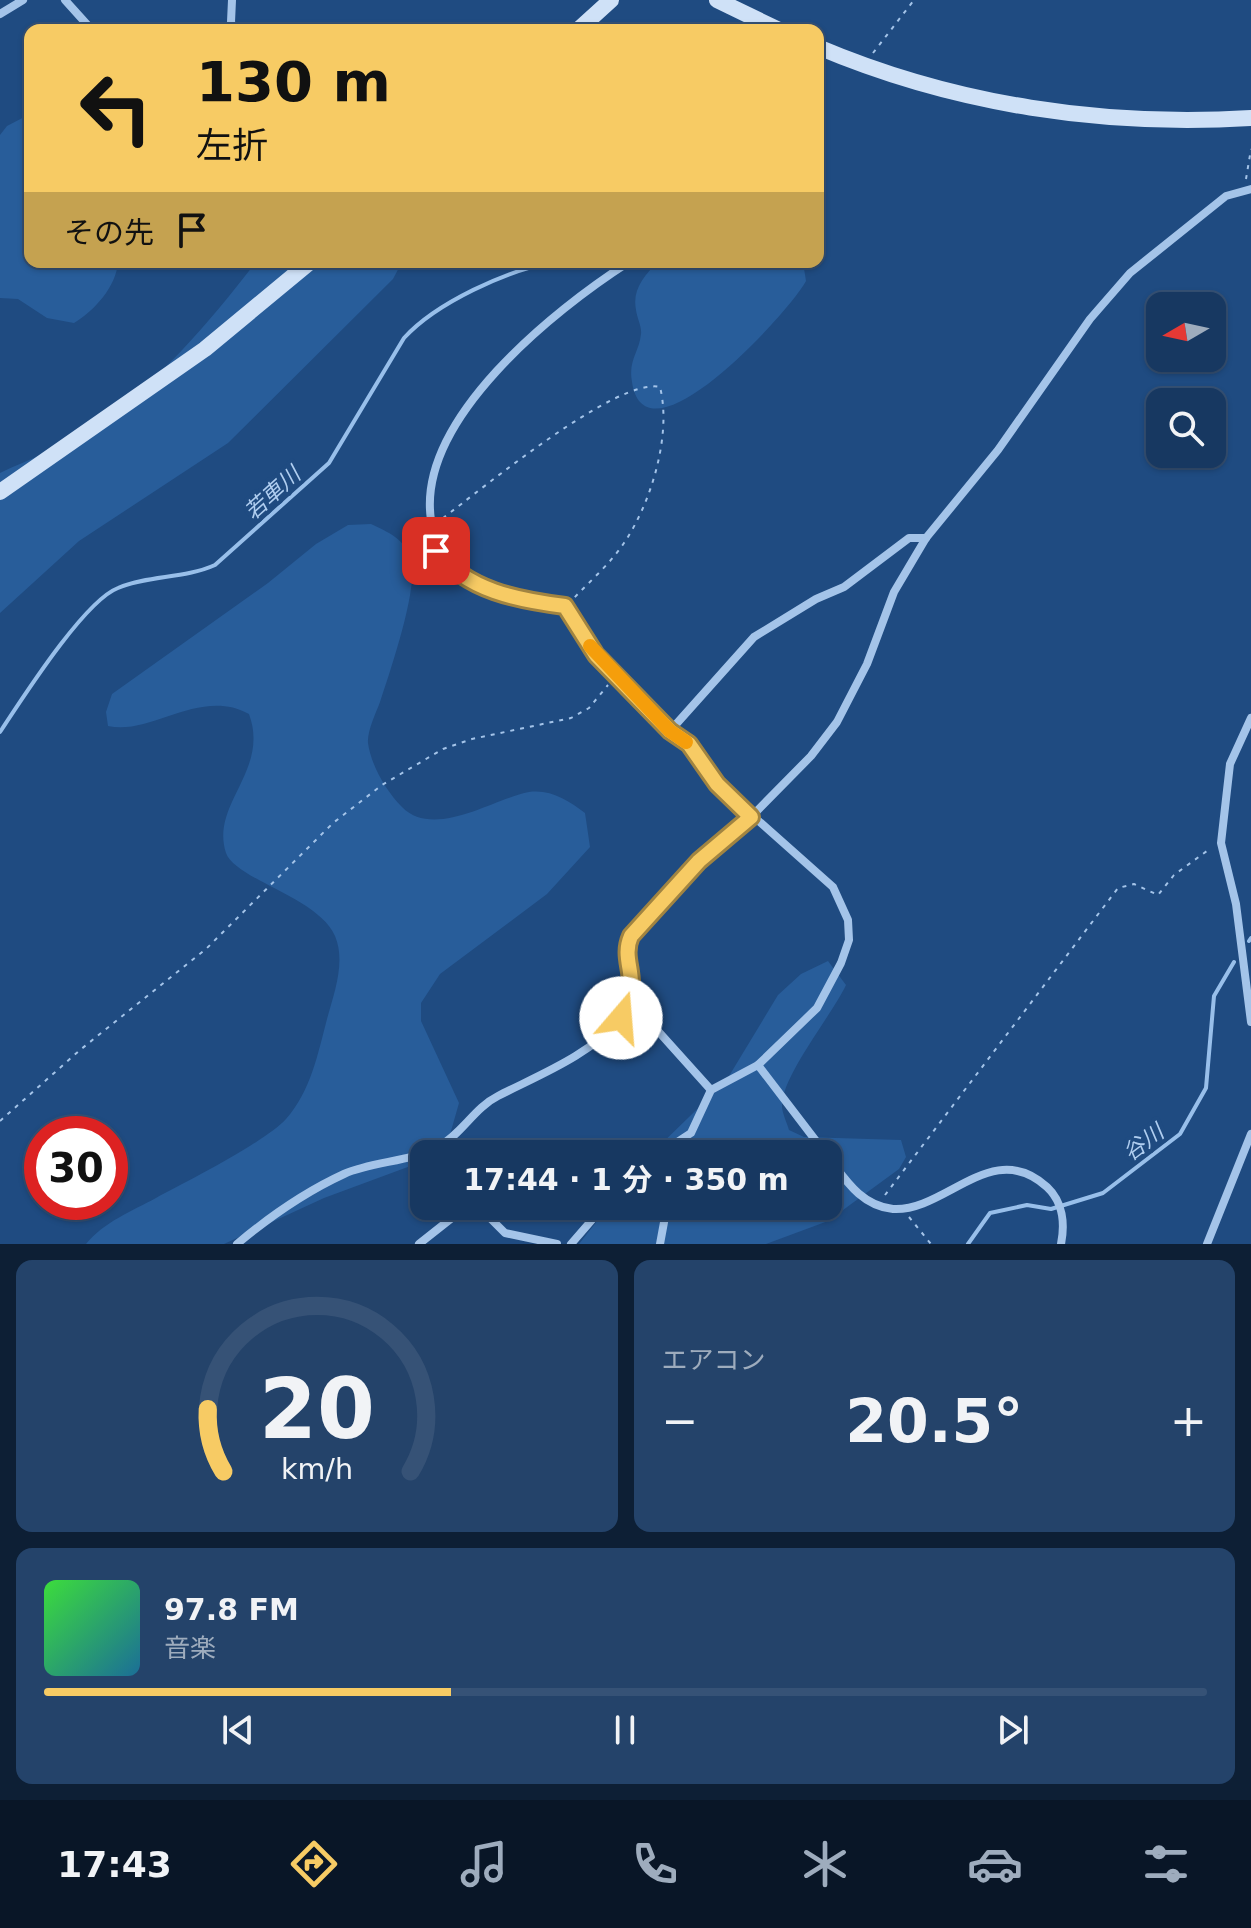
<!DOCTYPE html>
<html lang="ja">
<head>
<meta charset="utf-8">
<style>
	body { margin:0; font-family:"DejaVu Sans","Noto Sans JP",sans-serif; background:#24436a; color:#f1f3f6; height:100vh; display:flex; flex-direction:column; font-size:30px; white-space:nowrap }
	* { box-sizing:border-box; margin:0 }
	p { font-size:26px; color:#9eacbd }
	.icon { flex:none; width:44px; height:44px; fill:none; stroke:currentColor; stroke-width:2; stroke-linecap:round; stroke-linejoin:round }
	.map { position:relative; height:1244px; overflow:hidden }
	.panel { display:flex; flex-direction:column; gap:16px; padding:16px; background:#0d1f35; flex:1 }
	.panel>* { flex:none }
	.hud { position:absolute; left:24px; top:24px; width:800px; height:244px; border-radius:16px; box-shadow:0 2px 6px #0004,0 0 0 2px #365276; background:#f7cb64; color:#111; overflow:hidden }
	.needle { width:52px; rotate:261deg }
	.fabs { position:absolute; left:1146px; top:292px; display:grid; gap:16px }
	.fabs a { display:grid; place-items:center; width:80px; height:80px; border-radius:16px; background:#173861; box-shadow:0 2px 6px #0004,0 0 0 2px #365276; font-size:40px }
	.speed { position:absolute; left:24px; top:1116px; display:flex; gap:16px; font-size:40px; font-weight:700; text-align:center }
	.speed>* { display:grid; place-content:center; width:104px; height:104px; border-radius:50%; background:#173861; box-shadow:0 2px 6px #0004,0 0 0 2px #365276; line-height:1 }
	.speed .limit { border:12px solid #d22; background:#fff; color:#111 }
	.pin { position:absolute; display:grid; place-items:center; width:68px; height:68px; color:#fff; margin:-34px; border-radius:16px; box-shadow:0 4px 12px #0006 }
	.me { position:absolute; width:88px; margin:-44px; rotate:18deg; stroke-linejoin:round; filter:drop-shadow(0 0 6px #0008) }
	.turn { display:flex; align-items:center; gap:28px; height:168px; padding:0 40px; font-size:36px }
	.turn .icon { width:104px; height:104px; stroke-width:2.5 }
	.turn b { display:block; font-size:56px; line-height:68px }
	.then { display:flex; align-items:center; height:76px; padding:0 40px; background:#0003; gap:16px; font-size:30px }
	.big { font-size:60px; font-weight:700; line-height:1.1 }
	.panel .card { flex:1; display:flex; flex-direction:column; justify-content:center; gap:12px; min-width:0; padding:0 28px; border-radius:16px; background:#24436a }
	.panel .dial { align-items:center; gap:0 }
	.dial svg { height:208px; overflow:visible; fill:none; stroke:#365276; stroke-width:7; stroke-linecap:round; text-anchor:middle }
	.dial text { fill:#f1f3f6; stroke:none }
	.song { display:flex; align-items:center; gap:24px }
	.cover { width:96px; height:96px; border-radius:12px; background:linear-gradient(135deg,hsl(120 70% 55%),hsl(200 70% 35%)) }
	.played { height:8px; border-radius:4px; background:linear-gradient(90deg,#f7cb64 35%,#365276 35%) }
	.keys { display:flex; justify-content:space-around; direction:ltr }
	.heat { display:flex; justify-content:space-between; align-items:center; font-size:44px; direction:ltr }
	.panel .tiles { flex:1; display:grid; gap:16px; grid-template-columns:1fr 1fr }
	.card:last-child { grid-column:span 2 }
	.trip { position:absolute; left:410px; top:1140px; width:432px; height:80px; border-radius:16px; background:#173861; box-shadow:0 2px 6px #0004,0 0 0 2px #365276; font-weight:700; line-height:80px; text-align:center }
	.tabs { display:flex; height:128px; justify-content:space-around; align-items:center; background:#091627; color:#9eacbd }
	.tabs .icon { width:56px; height:56px }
	.tabs .active { color:#f7cb64 }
	.tabs b { font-size:36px; color:#f1f3f6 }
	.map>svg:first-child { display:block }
	.green { fill:#285d9a }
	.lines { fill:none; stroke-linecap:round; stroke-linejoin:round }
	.stream { stroke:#98bfea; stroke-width:4 }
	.path { stroke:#a4c4e9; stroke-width:2; stroke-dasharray:4 6; stroke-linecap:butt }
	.street { stroke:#a4c4e9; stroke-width:8 }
	.secondary { stroke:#cfe1f7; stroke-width:16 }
	.route-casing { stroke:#a18441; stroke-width:20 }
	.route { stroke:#f7cb64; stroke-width:14 }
	.slow { stroke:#f59e0b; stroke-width:14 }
	.labels { text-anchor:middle; stroke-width:8; stroke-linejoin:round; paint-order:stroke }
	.water-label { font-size:22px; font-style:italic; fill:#b0cef0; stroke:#1f4b81 }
</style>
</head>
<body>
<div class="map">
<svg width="1251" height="1244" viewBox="0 0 1251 1244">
	<rect width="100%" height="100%" fill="#1f4b81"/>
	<g class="green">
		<path d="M30,114V262H118C116,287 95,310 74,323L47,318L18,299L0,298V135L7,126Z"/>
		<path d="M256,262H402L393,279L228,443L79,541L0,613V473C29,459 62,448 88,430C156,386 207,325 256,262Z"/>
		<path d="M657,262H803L806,281C791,310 645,471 632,382C628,360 639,353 641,334C642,327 637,318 636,310C632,289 644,277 657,262Z"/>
		<path d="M371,524C388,532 405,539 411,559C419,588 390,671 380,702C376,713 367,731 368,743C371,765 386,791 402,807C434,840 495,798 529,792C551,789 569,801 585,813L590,847L547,894L440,974L421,1003V1021L459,1103L447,1145L435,1154H424V1161L324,1198L224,1244H86C104,1222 132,1211 156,1198C186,1182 265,1142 286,1119C311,1091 318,1053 327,1019C334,993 346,962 335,936C318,897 236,880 226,853C210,804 270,771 249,714C200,687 151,736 108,726L106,712L112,694L268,583L316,544L348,525Z"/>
		<path d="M828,961L846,985C832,1015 781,1077 782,1106C782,1113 787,1123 789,1130L804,1137L901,1140L906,1157L899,1169L828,1221L766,1244H579L609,1206H828V1154H651L726,1081L778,995L801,974Z"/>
	</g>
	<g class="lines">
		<g class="stream">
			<path d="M0,732C22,699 84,601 118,588C149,575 184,579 215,565L329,463L404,338C436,303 507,270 554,262"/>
			<polyline points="1249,941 1251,938"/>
			<polyline points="968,1244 990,1213 1027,1205 1051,1209 1103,1193 1180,1134 1206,1088 1214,996 1234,962"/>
		</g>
		<g class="path">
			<polyline points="873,53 914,0"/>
			<polyline points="1246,179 1251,149"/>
			<path d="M443,518C482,489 617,377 660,387C672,435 651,503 624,543C610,564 590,581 573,599"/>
			<polyline points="0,1121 80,1050 206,949 333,823 382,785 443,749 472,739 571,718 589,708 608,685"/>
			<polyline points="885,1195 1118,888 1134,884 1158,895 1174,875 1211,848"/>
			<polyline points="909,1217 931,1244"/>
		</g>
		<g class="street">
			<polyline points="65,0 92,30"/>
			<polyline points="232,0 231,22 234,30"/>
			<polyline points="0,14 23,0"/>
			<path d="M629,262C554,310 416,420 431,520C433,530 433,542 436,550C452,590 529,602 565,606L596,655L670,731L689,744L717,784L833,887L848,920L849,940L841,963L817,1008L758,1065L711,1090L691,1133L659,1154"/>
			<polyline points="1251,718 1230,764 1221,843 1236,904 1251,1022"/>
			<polyline points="670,731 754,637 816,599 844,587 909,538 926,538"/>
			<polyline points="631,1001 711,1090"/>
			<polyline points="758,1065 826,1154"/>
			<path d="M828,1157C845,1179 861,1206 893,1209C946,1212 992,1137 1047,1187C1063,1202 1065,1224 1061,1244"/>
			<polyline points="478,1206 505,1233 557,1244"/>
			<path d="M237,1244C268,1218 307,1191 344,1174C373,1161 411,1162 438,1147C462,1134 474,1108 498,1096C539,1075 591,1055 621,1018C645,988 619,963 631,936L699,861L751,817L811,756L837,722L867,664L894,592L926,538L998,450L1090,319L1130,273L1226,196L1251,189"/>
			<polyline points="419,1244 467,1206"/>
			<polyline points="571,1244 604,1206"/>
			<polyline points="660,1244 667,1206"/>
			<polyline points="1207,1244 1251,1134"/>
		</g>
		<g class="secondary">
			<polyline points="717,0 779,30"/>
			<polyline points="578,30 611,0"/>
			<path d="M818,47C955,105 1103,127 1251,118"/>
			<polyline points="0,492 205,349 310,262"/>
		</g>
	</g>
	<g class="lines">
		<defs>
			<path id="route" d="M436,551C467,591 518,600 565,606L596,655L670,731L689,744L717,784L751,817L699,861L631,936C619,963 644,979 621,1018"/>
		</defs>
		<use href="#route" class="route-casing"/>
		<use href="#route" class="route"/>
		<polyline class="slow" points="590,646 670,731 686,742"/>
	</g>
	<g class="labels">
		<g class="water-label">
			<text transform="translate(272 493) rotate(-42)" y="8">若車川</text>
			<text transform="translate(1143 1142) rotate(-37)" y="8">谷川</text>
		</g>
	</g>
</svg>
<div class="fabs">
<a><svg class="needle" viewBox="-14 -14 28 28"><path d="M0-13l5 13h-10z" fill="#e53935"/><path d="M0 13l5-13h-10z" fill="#9eacbd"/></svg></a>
<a><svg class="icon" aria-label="search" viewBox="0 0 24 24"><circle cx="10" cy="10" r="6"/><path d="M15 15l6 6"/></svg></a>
</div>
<div class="speed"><div class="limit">30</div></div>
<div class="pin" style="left:436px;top:551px;background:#d93025"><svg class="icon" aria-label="arrive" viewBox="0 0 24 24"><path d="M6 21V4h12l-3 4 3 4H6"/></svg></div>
<svg class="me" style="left:621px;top:1018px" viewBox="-20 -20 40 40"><circle r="19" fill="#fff"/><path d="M0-13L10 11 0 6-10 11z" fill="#f7cb64"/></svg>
<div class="trip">17:44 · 1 分 · 350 m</div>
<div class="hud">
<div class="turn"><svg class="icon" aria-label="left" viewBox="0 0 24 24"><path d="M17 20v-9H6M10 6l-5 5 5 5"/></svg><div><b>130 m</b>左折</div></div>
<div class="then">その先<svg class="icon" aria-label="arrive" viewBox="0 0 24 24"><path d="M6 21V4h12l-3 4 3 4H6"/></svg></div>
</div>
</div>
<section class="panel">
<div class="tiles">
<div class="card dial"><svg viewBox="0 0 100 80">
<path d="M14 69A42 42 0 1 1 86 69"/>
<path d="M14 69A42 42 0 0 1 8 45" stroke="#f7cb64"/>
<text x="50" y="56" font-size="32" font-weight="700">20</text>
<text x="50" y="72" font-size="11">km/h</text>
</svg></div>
<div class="card"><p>エアコン</p>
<div class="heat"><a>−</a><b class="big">20.5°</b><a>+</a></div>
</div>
<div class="card">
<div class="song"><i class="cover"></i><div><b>97.8 FM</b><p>音楽</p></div></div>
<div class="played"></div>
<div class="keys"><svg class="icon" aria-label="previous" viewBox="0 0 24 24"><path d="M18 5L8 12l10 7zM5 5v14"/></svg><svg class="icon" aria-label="pause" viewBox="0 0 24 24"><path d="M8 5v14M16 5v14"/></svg><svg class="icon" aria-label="next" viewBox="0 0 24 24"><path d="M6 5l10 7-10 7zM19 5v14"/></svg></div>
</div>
</div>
</section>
<nav class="tabs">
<b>17:43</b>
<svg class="icon active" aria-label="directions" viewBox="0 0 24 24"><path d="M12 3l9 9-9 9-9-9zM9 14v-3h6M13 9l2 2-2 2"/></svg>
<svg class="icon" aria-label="music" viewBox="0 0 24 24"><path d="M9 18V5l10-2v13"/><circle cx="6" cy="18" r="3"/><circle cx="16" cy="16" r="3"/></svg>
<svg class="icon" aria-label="phone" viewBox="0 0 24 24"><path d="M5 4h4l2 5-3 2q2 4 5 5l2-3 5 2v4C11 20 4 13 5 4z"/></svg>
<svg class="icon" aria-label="climate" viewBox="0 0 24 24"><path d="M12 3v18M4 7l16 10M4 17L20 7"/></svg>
<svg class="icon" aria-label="car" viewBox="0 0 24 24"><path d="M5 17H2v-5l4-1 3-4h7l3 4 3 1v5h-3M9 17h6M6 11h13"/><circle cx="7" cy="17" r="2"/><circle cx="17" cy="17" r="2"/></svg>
<svg class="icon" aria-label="filters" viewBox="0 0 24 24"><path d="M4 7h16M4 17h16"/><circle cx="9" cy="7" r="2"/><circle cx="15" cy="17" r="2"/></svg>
</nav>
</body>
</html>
